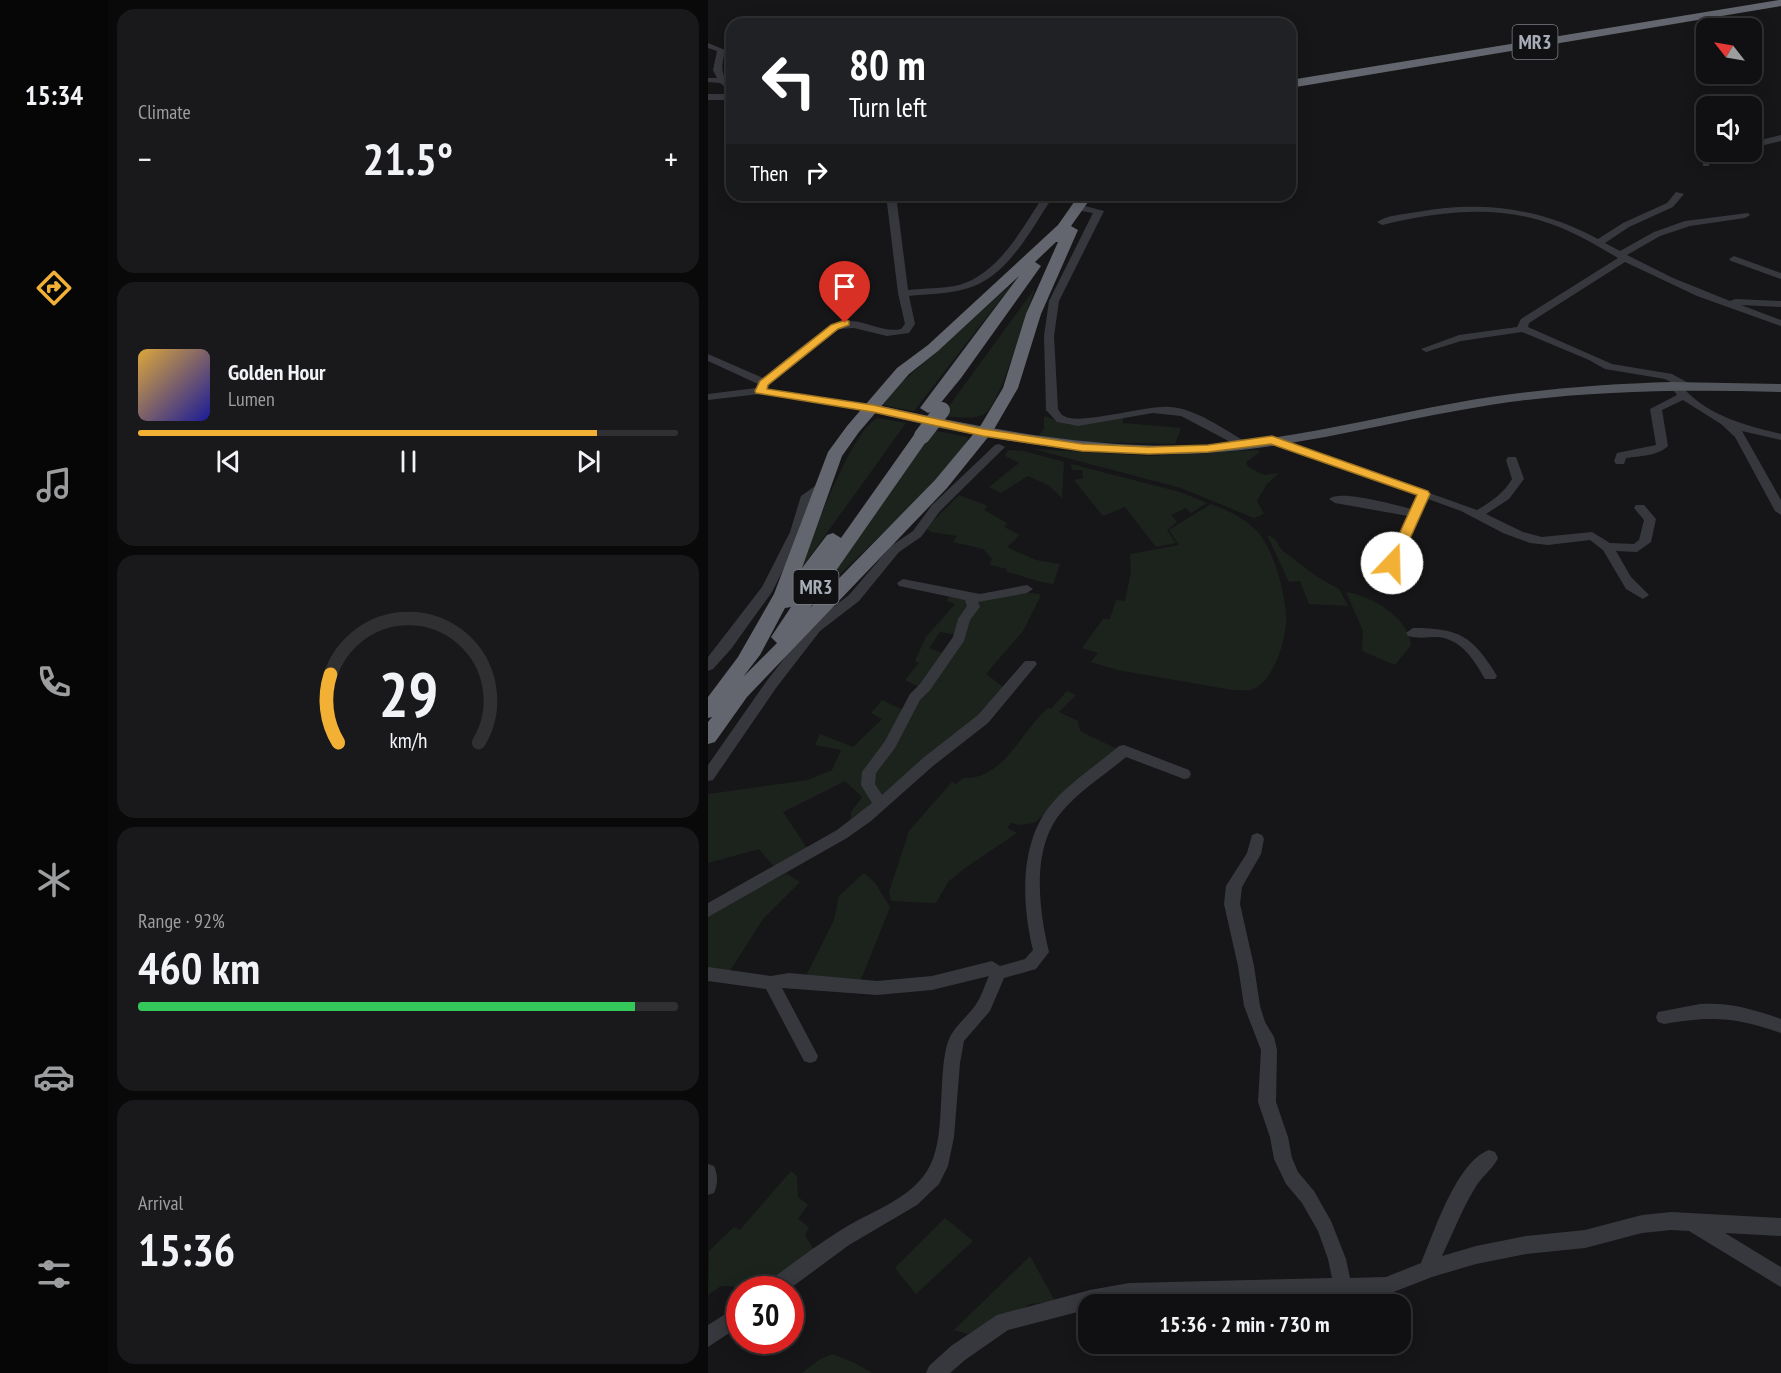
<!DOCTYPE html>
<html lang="en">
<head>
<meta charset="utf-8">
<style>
	body { margin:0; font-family:"PT Sans Narrow",sans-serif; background:#19191b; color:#f1f3f6; height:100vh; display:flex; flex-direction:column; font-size:22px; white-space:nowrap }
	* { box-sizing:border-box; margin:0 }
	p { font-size:20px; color:#9c9d9f }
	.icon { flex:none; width:33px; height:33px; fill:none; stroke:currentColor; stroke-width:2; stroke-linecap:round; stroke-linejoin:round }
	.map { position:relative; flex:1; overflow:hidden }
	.sheet { display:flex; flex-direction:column; gap:9px; padding:9px; background:#09090a; width:600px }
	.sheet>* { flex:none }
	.top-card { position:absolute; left:18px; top:18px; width:570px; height:183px; border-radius:18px; box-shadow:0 3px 15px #0003,0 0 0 2px #303032; background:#202124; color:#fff; overflow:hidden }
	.needle { width:39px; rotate:301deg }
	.fabs { position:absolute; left:988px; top:18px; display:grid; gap:12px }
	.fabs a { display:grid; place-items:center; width:66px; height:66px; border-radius:12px; background:#101012; box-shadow:0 3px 15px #0003,0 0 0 2px #303032; font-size:30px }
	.speed { position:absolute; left:18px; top:1276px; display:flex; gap:12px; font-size:30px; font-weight:700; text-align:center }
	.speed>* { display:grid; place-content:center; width:78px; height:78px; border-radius:50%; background:#101012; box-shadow:0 3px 15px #0003,0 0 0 2px #303032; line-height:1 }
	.speed .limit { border:9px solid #d22; background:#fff; color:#111 }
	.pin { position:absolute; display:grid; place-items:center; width:51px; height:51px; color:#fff; margin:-62px -26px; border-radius:50% 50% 50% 0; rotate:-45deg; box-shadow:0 0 6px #0007 }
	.pin .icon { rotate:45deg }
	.me { position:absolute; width:66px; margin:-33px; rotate:21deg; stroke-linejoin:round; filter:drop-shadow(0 0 4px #0008) }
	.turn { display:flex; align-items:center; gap:21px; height:126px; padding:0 24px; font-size:27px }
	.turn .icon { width:78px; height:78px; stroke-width:2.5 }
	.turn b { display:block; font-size:42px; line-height:51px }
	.then { display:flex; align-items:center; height:57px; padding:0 24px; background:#0003; gap:12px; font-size:22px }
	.big { font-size:45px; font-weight:700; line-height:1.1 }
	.sheet .card { flex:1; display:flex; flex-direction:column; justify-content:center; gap:9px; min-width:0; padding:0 21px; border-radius:18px; background:#19191b }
	.sheet .dial { align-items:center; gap:0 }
	.dial svg { height:156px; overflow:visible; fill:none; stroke:#303032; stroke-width:7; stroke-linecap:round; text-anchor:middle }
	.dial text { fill:#f1f3f6; stroke:none }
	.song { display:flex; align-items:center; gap:18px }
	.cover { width:72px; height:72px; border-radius:9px; background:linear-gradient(135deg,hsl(40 70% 55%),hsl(240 70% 35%)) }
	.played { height:6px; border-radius:3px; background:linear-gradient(90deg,#f2b134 85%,#303032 85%) }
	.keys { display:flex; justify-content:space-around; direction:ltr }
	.heat { display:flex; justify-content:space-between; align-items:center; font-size:33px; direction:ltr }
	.charge { height:9px; border-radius:4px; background:linear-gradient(90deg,#34c759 92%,#303032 0) }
	.trip { position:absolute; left:370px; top:1294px; width:333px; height:60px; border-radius:18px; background:#101012; box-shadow:0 3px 15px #0003,0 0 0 2px #303032; font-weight:700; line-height:60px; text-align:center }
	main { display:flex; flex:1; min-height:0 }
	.tab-bar { display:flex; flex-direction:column; width:108px; justify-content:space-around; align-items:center; background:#060607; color:#9c9d9f }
	.tab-bar .icon { width:42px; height:42px }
	.tab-bar .selected { color:#f2b134 }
	.tab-bar b { font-size:27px; color:#f1f3f6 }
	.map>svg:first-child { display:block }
	.green { fill:#1c231d }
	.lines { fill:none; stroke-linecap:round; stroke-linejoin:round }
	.minor { fill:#37383d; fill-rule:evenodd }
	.major { fill:#53555c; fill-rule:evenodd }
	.highway { fill:#63666e; fill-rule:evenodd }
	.highway-bridge { stroke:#63666e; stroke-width:16 }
	.route { fill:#f2b134; stroke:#9d7322; stroke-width:1.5 }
	.labels { text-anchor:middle; stroke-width:6; stroke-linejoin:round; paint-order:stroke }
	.shield { fill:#111113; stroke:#7b7e86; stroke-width:1.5 }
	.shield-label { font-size:20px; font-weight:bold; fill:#a8adb8 }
</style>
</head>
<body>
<main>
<nav class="tab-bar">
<b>15:34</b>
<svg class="icon selected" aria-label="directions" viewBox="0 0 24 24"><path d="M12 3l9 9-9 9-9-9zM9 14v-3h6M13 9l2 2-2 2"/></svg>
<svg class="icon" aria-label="music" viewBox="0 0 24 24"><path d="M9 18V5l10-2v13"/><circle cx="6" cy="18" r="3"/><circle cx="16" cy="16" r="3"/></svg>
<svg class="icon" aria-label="phone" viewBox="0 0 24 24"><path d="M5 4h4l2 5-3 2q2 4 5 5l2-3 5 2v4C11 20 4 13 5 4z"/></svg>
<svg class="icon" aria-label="climate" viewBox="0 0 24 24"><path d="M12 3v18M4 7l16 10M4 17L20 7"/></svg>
<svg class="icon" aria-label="car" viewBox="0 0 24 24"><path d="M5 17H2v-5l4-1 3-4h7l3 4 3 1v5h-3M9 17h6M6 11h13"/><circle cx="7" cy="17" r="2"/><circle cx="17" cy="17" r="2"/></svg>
<svg class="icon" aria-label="filters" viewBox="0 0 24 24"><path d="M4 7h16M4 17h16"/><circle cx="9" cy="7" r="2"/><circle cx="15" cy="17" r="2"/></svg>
</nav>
<section class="sheet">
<div class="card"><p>Climate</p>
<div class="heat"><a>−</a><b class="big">21.5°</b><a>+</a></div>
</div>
<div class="card">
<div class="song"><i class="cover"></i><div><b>Golden Hour</b><p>Lumen</p></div></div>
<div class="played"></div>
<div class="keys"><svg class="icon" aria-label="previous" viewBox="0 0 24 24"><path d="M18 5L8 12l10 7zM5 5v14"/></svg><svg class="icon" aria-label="pause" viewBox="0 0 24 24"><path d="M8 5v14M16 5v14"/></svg><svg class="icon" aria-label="next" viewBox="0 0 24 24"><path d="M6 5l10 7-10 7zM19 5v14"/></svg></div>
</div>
<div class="card dial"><svg viewBox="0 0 100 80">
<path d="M14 69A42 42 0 1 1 86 69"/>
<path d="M14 69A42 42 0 0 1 10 34" stroke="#f2b134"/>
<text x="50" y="56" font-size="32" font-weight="700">29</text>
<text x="50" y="72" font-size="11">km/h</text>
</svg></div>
<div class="card"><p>Range · 92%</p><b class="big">460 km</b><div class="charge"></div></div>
<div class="card"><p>Arrival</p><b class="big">15:36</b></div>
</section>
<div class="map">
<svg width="1073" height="1373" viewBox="0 0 1073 1373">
	<rect width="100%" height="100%" fill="#161618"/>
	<g class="green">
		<polygon points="305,283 206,411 174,405 191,385"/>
		<path d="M327,288C319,311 293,401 278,413C267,421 246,416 233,417Z"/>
		<polygon points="336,416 362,425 415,417 415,423 473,428 467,444 372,442 330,436 336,429"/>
		<path d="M170,418L198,423L90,573C102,544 144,427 170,418Z"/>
		<polygon points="223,430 260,437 259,444 203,506 98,607"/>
		<polygon points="325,449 443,456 549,450 552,452 538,462 540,467 556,475 571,473 559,484 549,501 556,514 546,518 473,488"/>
		<polygon points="300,450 315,451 356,462 354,498 340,485 320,476 293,493 281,487 311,463 297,456"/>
		<polygon points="363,464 472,492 499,503 483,513 478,508 463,515 469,522 459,530 468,543 448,547 417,507 395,516 366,480 375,478 374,470 364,470"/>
		<path d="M251,495L280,506L276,510L299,523L296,527L312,535L299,547L328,560L352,564L345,584C325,581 317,576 299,572V569L282,565L284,559L275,549L245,542L249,536L223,532L218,528Z"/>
		<path d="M503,504C521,511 540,519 553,536C567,556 576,590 578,614C580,636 566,683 543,690C537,691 530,690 524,690L409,670L383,662L390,653L374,648L395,619H402L408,600L417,601L423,572L422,554L471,545L461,530Z"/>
		<polygon points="559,535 566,538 574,550 608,576 631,589 640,606 601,604 592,581 581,582"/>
		<polygon points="314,592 332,594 332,597 315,631 278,674 298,689 269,722 172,798 164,786 166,768 222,685 265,599"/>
		<path d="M638,592C664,596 700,617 703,645L687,665L654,651L655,631Z"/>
		<polygon points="241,597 250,597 262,601 248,635 232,632 221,648 234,653 211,687 197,680 211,663 207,661 218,637 247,604 239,601"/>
		<path d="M359,691L368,695L351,712L370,721L372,731L411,750L326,823L311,825L303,823L299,828L309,833L257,868L240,882L228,903L183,901L181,892L201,831L244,782L248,784L255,778C296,780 313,731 340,708L343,709Z"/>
		<polygon points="174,700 195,710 188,728 167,758 167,804 143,821 143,812 154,797 137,781 75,812 101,851 68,869 51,849 0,863 0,794 100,780 124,770 133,750 107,745 112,734 145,747 174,719 163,713"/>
		<polygon points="78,873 92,882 55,919 22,971 0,969 0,915"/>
		<polygon points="156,873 167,883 182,907 152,982 98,976 126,920 131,896"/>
		<polygon points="83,1171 89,1176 90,1197 100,1205 90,1219 101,1227 97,1235 109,1255 60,1290 32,1290 31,1293 25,1286 13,1286 0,1295 1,1251 26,1227 32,1230"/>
		<polygon points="237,1218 265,1241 208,1294 187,1268"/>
		<polygon points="322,1256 347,1301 322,1304 297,1319 259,1334 246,1330"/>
		<polygon points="124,1354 147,1363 164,1373 94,1373 111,1360"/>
	</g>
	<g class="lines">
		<g class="minor">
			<path d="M0,43L17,50C14,65 11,75 24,85V92L12,83L0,82V78H9L5,70L9,51L0,48Z"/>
			<rect x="0" y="94" width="24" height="6"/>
			<polygon points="1073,135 1073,141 1044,148 1044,142"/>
			<polygon points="1012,152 1024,152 1002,160 1001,166 995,166 995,156"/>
			<path d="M968,192L976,194L965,207L921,227L897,243L912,251L946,232L977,221L1040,213L1042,215L1037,218L982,226L952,236L919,255L965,278L1022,301L1027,299L1073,301V307L1033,305L1073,320V326L989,296L917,262L821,323L820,327L904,364L964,374L984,385V389H976C1003,417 1037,425 1073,434V440L1034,431L1073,500V515L1067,511L1027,437L1013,424L975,400L954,410L960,446C950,456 932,456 918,458L916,464H908L906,461L909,453L948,445L942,409L969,395L963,387L967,384L957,379L897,369L881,360L814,332L753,341L718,352L713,349L751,335L809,327L813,319L910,258C885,243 859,228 831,220C779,205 725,213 674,225L669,222C679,215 697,214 709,212C773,200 833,208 890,239L915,223L959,203Z"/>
			<path d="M178,195H188L200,290C216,288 234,289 251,285C291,274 315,227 336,195H346C323,229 300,278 257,289C239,294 219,294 201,296L207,324L201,333L179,336L146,328L131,329L61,385L59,389L164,405L168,406V410L52,394L0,400V394L48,388L50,384L0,361V354L55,378C75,363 119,320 143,321C161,322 176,333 193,329L197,324L190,293Z"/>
			<path d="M377,206L396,211L351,301L346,336L350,409C352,412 353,415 356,416C370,426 439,405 462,407C489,409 515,429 538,442V446H530L473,416L445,413L370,426L349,422L338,410L336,336L341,301L385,213L374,211L372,209Z"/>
			<polygon points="1026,256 1073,273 1073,279 1023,261 1021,259"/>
			<path d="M564,437L769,510C783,502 796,493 804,479L798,460L800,457H808L816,479L801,499L778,514L815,532L834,537L884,532L902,543L926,544L931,540L936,520L926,508L928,505H936L948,519L943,542L929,552L908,551L923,577L941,595L935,599L918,589L895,550L882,540L840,545L822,543L795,533L753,511L720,499L690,563L688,566H680L678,563L700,516L627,503L621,499C632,489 687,505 703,509L709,495L560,442V438Z"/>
			<polygon points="291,444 297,447 295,449 232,511 213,537 191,552 151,601 112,631 68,688 5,780 0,781 0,765 58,682 102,625 141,595 183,546 205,531 224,505 287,445"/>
			<polygon points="117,479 123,483 103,501 94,532 64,592 23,649 5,669 0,671 0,657 54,587 82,532 93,496"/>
			<polygon points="195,579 272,594 319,585 325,589 319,593 270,602 272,607 262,620 256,641 222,690 212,700 187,748 168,773 167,784 174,795 215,758 270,715 317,661 327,661 329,664 280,723 225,766 163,821 139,838 0,917 0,903 129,830 164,803 153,785 154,772 177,741 202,694 212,684 245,637 250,619 259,606 257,600 191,586 189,583"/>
			<path d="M705,628C751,628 765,636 789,676L787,679H777C766,660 754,639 729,637C720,637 710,639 700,636L698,633Z"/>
			<path d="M416,745L481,770L483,774L481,778L476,779L418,757C396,776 370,791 352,814C323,850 331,910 341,952L328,969L296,978L282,1011L256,1041L252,1063L246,1137L240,1166L231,1184L209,1205L141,1245L80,1290H56L58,1283C83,1265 107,1246 133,1230C161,1212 201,1200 219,1171C239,1141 229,1081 239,1045C244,1026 261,1017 270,1001C275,993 277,984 281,976L224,990L169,995L74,988L110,1056L108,1061L102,1063L96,1061L58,989L0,981V967L63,976L81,973L169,981L224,976L284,961L292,966L317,959L325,950C314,905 311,846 341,807C360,783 388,766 411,746Z"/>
			<path d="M549,833L554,835L556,839L553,854L534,887L532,904L546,966L552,1006L557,1022L566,1037L569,1050L568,1102L580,1137L584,1158L590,1172L606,1191L623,1221L638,1259L642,1278L678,1277L713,1263C726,1233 748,1162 781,1150L787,1152L790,1158C785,1169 773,1177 767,1188C754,1209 745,1233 734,1256L768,1246L818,1236L877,1230L934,1215L963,1212L1073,1218V1236L1017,1233L1073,1267V1287L981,1231L963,1230L934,1233L877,1248L818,1254L768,1264L724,1277L678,1295L421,1301L401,1305H381V1309L300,1330L257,1360L242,1373H218L221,1366L243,1346L289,1315L382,1290L421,1283L624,1278L620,1259L610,1231L594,1203L578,1184L566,1159L562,1137L550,1102L553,1050L536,1006L530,966L516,904L518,886L539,853L544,835Z"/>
			<path d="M992,1004C1021,1002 1045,1009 1073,1019V1033C1026,1017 1005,1016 956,1024L950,1022L948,1017L950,1012Z"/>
			<path d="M0,1164L6,1166C10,1175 10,1184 6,1193L0,1195Z"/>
			<polygon points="32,1305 32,1326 0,1347 0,1325"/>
		</g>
		<path class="major" d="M964,382L1073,384V392C976,389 878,390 782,405C687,420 594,447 498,453C385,460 269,438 159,411L157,408L164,404C274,428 384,450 497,445C582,440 664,418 747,403C819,390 892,384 964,382Z"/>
		<g class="highway">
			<polygon points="1071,0 1073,0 1073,6 582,88 582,80"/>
			<path d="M371,195H385L363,226L370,230L333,314L310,388L285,431L239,488L39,697L7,742L0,744V722L4,717L0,718V697L30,657L66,594L120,452L139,426L189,368L220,345L350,225ZM348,242H350L318,314L295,388L273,425L227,480L102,608L222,436L214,431L208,432L133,538L125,533L119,535L94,568L134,456L151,432L201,374L230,351L311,276L212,408L220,413L226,411L253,378L333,266L327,262ZM83,607L63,637L69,643L35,677L52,655L77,608Z"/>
		</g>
		<polyline class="highway-bridge" points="214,436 234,410"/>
	</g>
	<polygon class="route" points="137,320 141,321 141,325 130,329 60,385 59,389 165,405 275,429 374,444 441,447 500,445 564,436 720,491 722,494 691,563 684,568 678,563 709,495 563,444 500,452 441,454 374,451 275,436 165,412 48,393 47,391 52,381 123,325"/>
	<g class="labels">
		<g class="shield">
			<rect x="804.5" y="25" width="45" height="34" rx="4.5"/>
			<rect x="85.5" y="570" width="45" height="34" rx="4.5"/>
		</g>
		<g class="shield-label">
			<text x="827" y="49">MR3</text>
			<text x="108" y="594">MR3</text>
		</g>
	</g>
</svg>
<div class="fabs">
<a><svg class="needle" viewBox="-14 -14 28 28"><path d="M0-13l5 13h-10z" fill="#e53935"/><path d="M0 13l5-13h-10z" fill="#9c9d9f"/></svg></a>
<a><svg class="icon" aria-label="sound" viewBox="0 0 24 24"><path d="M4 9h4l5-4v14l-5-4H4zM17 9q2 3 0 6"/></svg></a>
</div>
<div class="speed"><div class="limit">30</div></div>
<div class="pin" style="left:137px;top:323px;background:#d93025"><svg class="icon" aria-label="arrive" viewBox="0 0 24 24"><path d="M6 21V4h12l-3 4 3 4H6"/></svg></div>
<svg class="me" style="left:684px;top:563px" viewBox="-20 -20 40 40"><circle r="19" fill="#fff"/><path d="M0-13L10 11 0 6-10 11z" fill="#f2b134"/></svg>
<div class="trip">15:36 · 2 min · 730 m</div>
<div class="top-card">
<div class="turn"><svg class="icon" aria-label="left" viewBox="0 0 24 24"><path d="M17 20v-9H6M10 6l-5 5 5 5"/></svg><div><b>80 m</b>Turn left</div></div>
<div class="then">Then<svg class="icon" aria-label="right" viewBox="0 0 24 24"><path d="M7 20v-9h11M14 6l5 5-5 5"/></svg></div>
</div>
</div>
</main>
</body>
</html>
